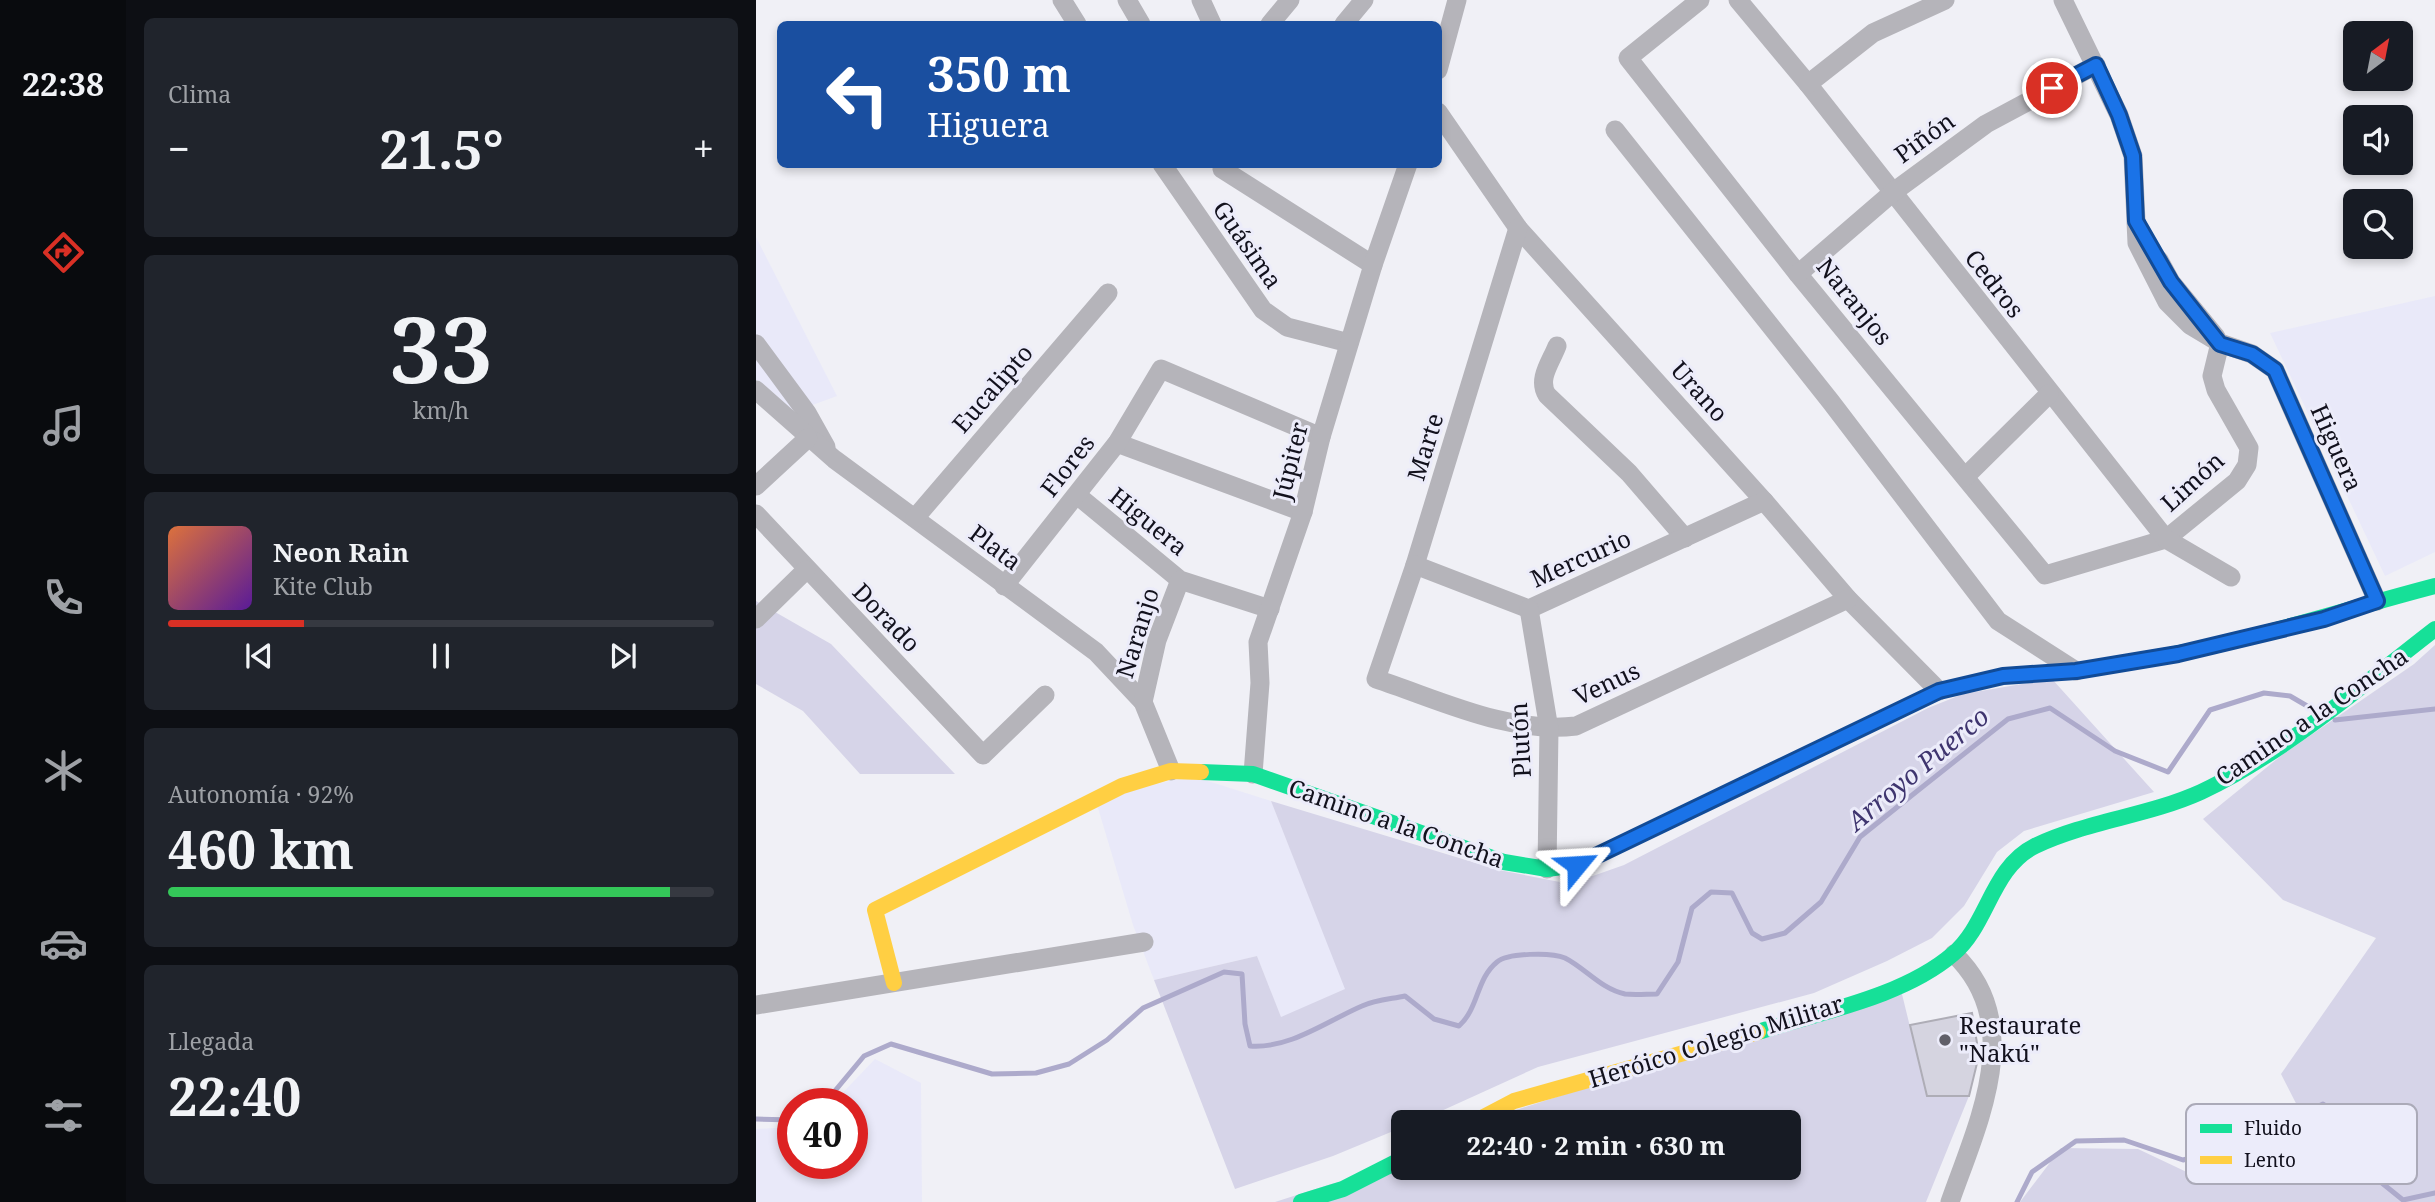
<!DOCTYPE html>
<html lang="es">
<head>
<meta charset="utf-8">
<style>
	body { margin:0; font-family:"Noto Serif",serif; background:#20242c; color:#f1f3f6; height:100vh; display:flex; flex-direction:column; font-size:26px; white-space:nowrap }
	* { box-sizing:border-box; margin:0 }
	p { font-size:23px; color:#9ea1a6 }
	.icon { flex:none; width:38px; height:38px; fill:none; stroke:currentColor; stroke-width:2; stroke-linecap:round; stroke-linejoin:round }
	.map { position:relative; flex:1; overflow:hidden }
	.drawer { display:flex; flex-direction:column; gap:18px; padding:18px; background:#0d0f14; width:630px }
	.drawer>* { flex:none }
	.guide { position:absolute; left:21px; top:21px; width:665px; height:147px; border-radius:10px; box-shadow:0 4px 10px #0003; background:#1a4fa0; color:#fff; overflow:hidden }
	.needle { width:46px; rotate:32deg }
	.tools { position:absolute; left:1587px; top:21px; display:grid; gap:14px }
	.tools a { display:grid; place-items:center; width:70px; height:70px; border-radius:10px; background:#171b24; box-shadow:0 4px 10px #0003; font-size:35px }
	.speed { position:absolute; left:21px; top:1088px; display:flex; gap:14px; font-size:35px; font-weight:700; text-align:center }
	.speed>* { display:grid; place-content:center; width:91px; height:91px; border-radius:50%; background:#171b24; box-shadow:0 4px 10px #0003; line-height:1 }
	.speed .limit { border:10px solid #d22; background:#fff; color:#111 }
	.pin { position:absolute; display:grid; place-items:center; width:60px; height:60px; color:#fff; margin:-30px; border:4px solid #fff; border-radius:50%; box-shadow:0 2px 7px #0007 }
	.me { position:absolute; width:77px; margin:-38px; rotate:63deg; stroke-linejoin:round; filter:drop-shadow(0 0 5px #0008) }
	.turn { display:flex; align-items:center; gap:24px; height:147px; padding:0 35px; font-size:32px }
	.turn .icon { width:91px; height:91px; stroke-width:2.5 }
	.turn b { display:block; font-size:49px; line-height:60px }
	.big { font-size:52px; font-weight:700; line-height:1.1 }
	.drawer .tile { flex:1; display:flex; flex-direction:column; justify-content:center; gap:10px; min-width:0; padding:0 24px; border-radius:10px; background:#20242c }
	.drawer .dial { align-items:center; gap:0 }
	.dial b { font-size:91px; line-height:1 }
	.song { display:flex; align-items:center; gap:21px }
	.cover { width:84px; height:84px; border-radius:10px; background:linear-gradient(135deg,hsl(20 70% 55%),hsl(270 70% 35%)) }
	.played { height:7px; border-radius:4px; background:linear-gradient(90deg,#d93025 25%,#363941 25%) }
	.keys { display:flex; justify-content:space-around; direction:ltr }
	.heat { display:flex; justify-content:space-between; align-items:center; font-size:38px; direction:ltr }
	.charge { height:10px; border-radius:5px; background:linear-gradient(90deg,#34c759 92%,#363941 0) }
	.trip { position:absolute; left:635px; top:1110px; width:410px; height:70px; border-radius:10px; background:#171b24; box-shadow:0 4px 10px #0003; font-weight:700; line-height:70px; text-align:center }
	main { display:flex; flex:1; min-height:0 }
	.tab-bar { display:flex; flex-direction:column; width:126px; justify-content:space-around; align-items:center; background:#090b0e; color:#9ea1a6 }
	.tab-bar .icon { width:49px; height:49px }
	.tab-bar .active { color:#d93025 }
	.tab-bar b { font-size:32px; color:#f1f3f6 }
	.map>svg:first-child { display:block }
	.built { fill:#e9e9f9 }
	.green { fill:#d6d4e8 }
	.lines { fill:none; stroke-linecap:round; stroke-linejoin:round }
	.stream { stroke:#adaacb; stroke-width:5 }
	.building { fill:#d5d4e0; stroke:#aeadb6; stroke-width:2 }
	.street { stroke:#b5b4ba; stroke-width:19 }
	.fast { stroke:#16e098; stroke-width:16 }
	.slow { stroke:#ffcf43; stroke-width:16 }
	.route-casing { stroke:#114b97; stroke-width:18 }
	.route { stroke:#1a73e8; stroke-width:12 }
	.poi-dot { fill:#605f69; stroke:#ececfa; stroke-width:2.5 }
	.labels { text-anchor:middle; stroke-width:6; stroke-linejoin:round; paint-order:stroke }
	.street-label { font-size:24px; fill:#12111d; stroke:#ececfa }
	.poi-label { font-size:24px; fill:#12111d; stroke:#ececfa; text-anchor:start }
	.water-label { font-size:26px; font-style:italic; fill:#3f356f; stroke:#ececfa }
	.key { fill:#ececfa; stroke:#abaab8; stroke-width:2 }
	.key-label { font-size:19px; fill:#12111d }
</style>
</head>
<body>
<main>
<nav class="tab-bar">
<b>22:38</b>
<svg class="icon active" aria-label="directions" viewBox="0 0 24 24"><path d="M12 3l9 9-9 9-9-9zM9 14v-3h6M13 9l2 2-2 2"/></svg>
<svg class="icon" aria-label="music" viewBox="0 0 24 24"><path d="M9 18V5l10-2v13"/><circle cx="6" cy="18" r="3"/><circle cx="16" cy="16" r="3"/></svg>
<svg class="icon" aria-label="phone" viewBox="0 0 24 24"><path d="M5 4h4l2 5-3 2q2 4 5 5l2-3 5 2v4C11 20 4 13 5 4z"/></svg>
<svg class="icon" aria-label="climate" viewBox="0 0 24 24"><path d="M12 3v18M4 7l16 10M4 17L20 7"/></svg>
<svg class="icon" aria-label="car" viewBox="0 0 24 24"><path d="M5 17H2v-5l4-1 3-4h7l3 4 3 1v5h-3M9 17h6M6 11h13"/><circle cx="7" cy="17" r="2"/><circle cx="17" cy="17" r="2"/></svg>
<svg class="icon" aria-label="filters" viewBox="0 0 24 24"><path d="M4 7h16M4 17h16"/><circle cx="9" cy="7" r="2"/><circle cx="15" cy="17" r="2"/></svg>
</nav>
<section class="drawer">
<div class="tile"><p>Clima</p>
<div class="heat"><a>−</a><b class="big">21.5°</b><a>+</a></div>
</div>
<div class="tile dial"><b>33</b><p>km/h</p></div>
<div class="tile">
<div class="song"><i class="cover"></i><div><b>Neon Rain</b><p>Kite Club</p></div></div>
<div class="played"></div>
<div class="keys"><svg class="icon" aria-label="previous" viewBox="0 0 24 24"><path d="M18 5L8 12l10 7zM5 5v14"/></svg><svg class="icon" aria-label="pause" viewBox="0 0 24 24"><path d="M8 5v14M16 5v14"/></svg><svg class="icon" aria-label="next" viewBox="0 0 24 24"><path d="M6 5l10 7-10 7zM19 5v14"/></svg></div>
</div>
<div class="tile"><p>Autonomía · 92%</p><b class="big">460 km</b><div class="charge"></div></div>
<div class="tile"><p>Llegada</p><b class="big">22:40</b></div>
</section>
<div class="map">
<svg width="1679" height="1202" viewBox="0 0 1679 1202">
	<rect width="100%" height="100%" fill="#f0f0f6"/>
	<g class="built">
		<polygon points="0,237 81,396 32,414 0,380"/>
		<polygon points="1679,296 1679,552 1629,576 1514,333"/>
		<polygon points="436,776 515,801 590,989 525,1018 501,956 398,980 377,925 339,798"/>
		<polygon points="119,1059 165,1083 166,1202 0,1202 0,1129 37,1127 37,1164 96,1164 96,1104 76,1104"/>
	</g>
	<g class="green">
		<polygon points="0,601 75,644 199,774 104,774 47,711 0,684"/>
		<polygon points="1679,645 1679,1202 1264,1202 1305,1148 1382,1149 1437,1175 1550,1123 1525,1074 1620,938 1527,900 1447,819 1526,755 1658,664"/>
		<polygon points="1296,679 1398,792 1268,831 1241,852 1208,906 1176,938 1131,961 1058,993 782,1067 661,1122 648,1122 647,1127 577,1156 479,1189 398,980 501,956 525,1017 589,989 515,801 743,870 814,884 868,865 1172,708 1207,694"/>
		<polygon points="1144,986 1171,1096 1213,1096 1170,1202 519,1202 575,1184 648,1167 1032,1167 1032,1122 723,1122"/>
	</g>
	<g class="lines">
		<g class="stream">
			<polyline points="1579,720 1679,709"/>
			<path d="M68,1104L108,1056L135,1044L236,1074L280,1073L313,1064L351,1040L387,1008L468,972L486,974L489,1024L494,1046C534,1049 571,1021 606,1006C619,1000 635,999 649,996L678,1019L703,1026C723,1008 720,979 741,962C752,953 795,952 809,958C829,968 845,989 869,994C879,995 891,994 901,994L922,962L936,908L955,892L976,893L996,933L1006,939L1029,933L1065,902L1104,837L1160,792L1252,719L1294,708L1359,751L1412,772L1454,710L1508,693L1534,696L1558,710"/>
			<polyline points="0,1119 37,1120"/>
			<polyline points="1261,1202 1276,1172 1320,1141 1368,1140 1427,1160 1472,1148 1567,1104 1601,1127 1611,1171 1647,1200 1679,1193"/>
		</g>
	</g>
	<polygon class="building" points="1216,1013 1223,1055 1213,1096 1171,1096 1154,1025"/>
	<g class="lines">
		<g class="street">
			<polyline points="306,0 321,24"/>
			<polyline points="371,0 385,24"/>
			<polyline points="445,0 456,24"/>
			<polyline points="944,0 872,58 1042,274 1289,575 1410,539 1481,481 1491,465 1493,448 1460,390 1456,376 1464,343"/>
			<polyline points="982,0 1052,84 1410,539 1475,577"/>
			<polyline points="1307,0 1363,115 1377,156 1381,243 1411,302 1434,325 1464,343 1496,354 1519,370 1621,601"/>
			<polyline points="514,24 534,0"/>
			<polyline points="588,24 608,0"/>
			<polyline points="682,70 701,0"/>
			<polyline points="1052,84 1117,33 1189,0"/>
			<polyline points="682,112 762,228 1008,501 1092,599 1183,691"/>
			<polyline points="859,130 1075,402 1242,621 1320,671"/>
			<polyline points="406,164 507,310 531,327 593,343"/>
			<polyline points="470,164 466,169 617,265"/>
			<path d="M762,228L659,565L620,679C684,700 752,734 820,726L1092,599"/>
			<polyline points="1403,260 1415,282 1460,337"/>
			<polyline points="1042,274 1136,193 1230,124 1340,65"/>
			<polyline points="0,344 51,413 70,447"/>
			<path d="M801,346C795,362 781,379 791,395L873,473L929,538"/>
			<polyline points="0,390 78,459 340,652 387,702 415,771"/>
			<polyline points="361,443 547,512"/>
			<polyline points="1209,477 1293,394"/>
			<polyline points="0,486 52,438"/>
			<polyline points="321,495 424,580 514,609"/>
			<polyline points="0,514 227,755 289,695"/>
			<polyline points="159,518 352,293"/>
			<polyline points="659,565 773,609 1008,501"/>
			<polyline points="248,586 361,443 405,369 565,437"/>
			<polyline points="773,609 793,729 791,869"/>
			<polyline points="0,619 50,570"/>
			<polyline points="387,702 401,640 424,580"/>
			<polyline points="497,774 504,683 502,642 547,512 565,437 617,265 652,164"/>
			<polyline points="0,1005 388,942"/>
			<path d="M1194,1202C1222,1122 1271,1024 1198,954"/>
		</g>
		<g class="fast">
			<path d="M1390,659C1489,643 1583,611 1679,586"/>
			<polyline points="445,772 497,774 748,862 791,869 821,865 1071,745"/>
			<path d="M1002,1032C1064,1012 1147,997 1197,954C1232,925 1235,868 1279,846C1331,821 1392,816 1445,792C1530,752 1605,686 1679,629"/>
			<polyline points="545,1202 587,1189 648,1158"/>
		</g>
		<g class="slow">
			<polyline points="1071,745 1183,691 1247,676 1320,671 1390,659"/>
			<polyline points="138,983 119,910 366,786 415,771 445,772"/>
			<polyline points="718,1122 758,1101 1002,1032"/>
		</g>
	</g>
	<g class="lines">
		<defs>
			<polyline id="route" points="821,865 1183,691 1247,676 1320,671 1422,654 1568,619 1621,601 1519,370 1496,354 1464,344 1415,282 1380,221 1377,156 1363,115 1340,65 1296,88"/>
		</defs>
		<use href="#route" class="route-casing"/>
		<use href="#route" class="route"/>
	</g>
	<circle class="poi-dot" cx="1189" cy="1040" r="7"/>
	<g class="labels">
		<g class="street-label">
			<text transform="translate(1169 138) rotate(-36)" y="8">Piñón</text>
			<text transform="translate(491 245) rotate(55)" y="8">Guásima</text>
			<text transform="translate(1238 284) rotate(52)" y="8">Cedros</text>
			<text transform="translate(1098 302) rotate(51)" y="8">Naranjos</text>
			<text transform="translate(237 389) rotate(-49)" y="8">Eucalipto</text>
			<text transform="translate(943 392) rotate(48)" y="8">Urano</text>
			<text transform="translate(670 447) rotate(-73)" y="8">Marte</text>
			<text transform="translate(1580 448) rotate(66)" y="8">Higuera</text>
			<text transform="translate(535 461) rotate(-76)" y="8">Júpiter</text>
			<text transform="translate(312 466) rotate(-52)" y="8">Flores</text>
			<text transform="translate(1437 482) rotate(-42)" y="8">Limón</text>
			<text transform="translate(392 522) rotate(39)" y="8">Higuera</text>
			<text transform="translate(239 548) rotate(37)" y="8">Plata</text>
			<text transform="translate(825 559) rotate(-24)" y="8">Mercurio</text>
			<text transform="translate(130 618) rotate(46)" y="8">Dorado</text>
			<text transform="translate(382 633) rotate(-73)" y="8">Naranjo</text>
			<text transform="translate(851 684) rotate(-25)" y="8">Venus</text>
			<text transform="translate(1556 717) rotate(-34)" y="8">Camino a la Concha</text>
			<text transform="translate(765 740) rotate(-93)" y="8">Plutón</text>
			<text transform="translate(640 824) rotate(19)" y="8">Camino a la Concha</text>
			<text transform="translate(960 1042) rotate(-17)" y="8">Heróico Colegio Militar</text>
		</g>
		<g class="poi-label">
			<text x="1203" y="1034">Restaurate<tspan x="1203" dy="28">"Nakú"</tspan></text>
		</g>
		<g class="water-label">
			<text transform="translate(1162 769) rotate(-40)" y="9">Arroyo Puerco</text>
		</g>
	</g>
	<rect x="1430" y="1104" width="231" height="80" rx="10" class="key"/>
	<rect x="1444" y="1124" width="32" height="9" fill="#16e098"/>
	<rect x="1444" y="1156" width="32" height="8" fill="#ffcf43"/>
	<g class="key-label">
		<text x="1488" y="1135">Fluido</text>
		<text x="1488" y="1167">Lento</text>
	</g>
</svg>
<div class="tools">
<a><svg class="needle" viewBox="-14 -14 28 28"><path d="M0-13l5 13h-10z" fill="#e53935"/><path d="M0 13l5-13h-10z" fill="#9ea1a6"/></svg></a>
<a><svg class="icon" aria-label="sound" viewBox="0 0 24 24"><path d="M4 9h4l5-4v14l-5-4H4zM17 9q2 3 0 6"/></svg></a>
<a><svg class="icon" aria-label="search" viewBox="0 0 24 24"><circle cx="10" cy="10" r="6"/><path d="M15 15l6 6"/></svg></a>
</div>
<div class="speed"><div class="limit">40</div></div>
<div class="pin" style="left:1296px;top:88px;background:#d93025"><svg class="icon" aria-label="arrive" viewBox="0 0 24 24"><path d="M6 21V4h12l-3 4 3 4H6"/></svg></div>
<svg class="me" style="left:821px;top:865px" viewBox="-20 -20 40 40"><path d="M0-17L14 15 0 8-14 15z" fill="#1a73e8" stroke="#fff" stroke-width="4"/></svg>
<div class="trip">22:40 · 2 min · 630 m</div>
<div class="guide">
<div class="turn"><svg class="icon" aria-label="left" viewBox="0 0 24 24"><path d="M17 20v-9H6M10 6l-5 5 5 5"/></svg><div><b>350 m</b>Higuera</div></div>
</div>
</div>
</main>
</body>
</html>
